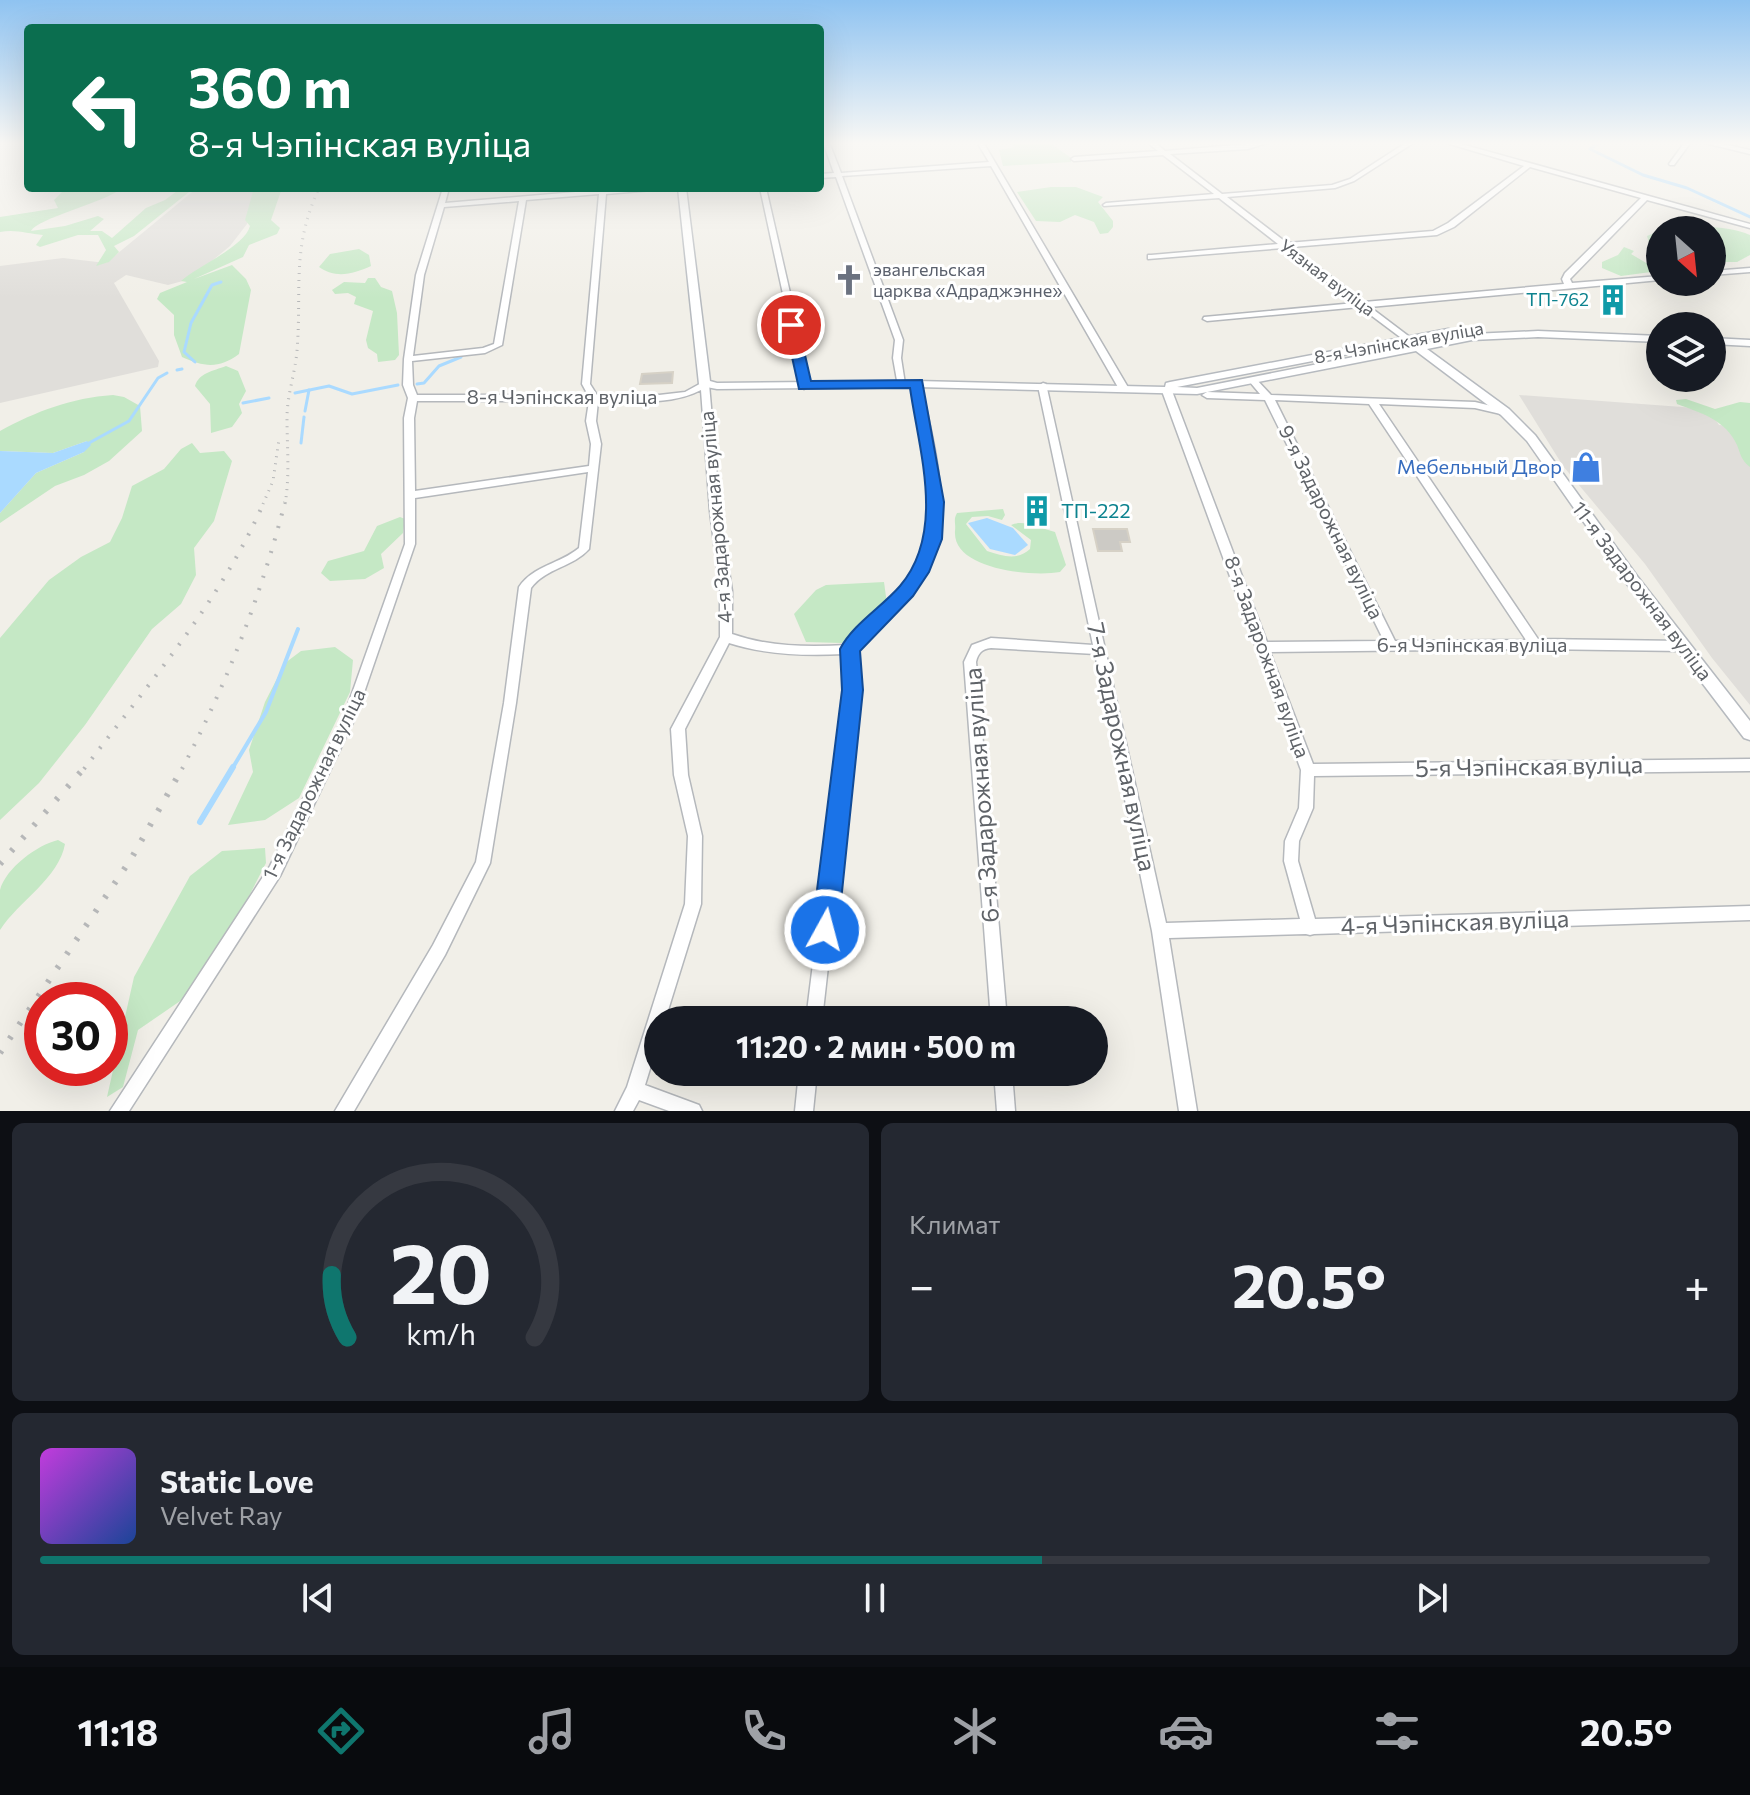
<!DOCTYPE html>
<html lang="ru">
<head>
<meta charset="utf-8">
<style>
	body { margin:0; font-family:Commissioner,sans-serif; background:#242831; color:#f1f3f6; height:100vh; display:flex; flex-direction:column; font-size:30px; white-space:nowrap }
	* { box-sizing:border-box; margin:0 }
	p { font-size:26px; color:#9ea1a6 }
	.icon { flex:none; width:44px; height:44px; fill:none; stroke:currentColor; stroke-width:2; stroke-linecap:round; stroke-linejoin:round }
	.map { position:relative; height:1111px; overflow:hidden }
	.details { display:flex; flex-direction:column; gap:12px; padding:12px; background:#0d0f14; flex:1 }
	.details>* { flex:none }
	.hud { position:absolute; left:24px; top:24px; width:800px; height:168px; border-radius:8px; box-shadow:0 8px 32px #0002; background:#0b6e4f; color:#fff; overflow:hidden }
	.needle { width:52px; rotate:153deg }
	.tools { position:absolute; left:1646px; top:216px; display:grid; gap:16px }
	.tools a { display:grid; place-items:center; width:80px; height:80px; border-radius:50%; background:#171b24; box-shadow:0 8px 32px #0002; font-size:40px }
	.speed { position:absolute; left:24px; top:982px; display:flex; gap:16px; font-size:40px; font-weight:700; text-align:center }
	.speed>* { display:grid; place-content:center; width:104px; height:104px; border-radius:50%; background:#171b24; box-shadow:0 8px 32px #0002; line-height:1 }
	.speed .limit { border:12px solid #d22; background:#fff; color:#111 }
	.pin { position:absolute; display:grid; place-items:center; width:68px; height:68px; color:#fff; margin:-34px; border:4px solid #fff; border-radius:50%; box-shadow:0 2px 8px #0007 }
	.me { position:absolute; width:88px; margin:-44px; rotate:7deg; stroke-linejoin:round; filter:drop-shadow(0 0 6px #0008) }
	.turn { display:flex; align-items:center; gap:28px; height:168px; padding:0 32px; font-size:36px }
	.turn .icon { width:104px; height:104px; stroke-width:2.5 }
	.turn b { display:block; font-size:56px; line-height:68px }
	.big { font-size:60px; font-weight:700; line-height:1.1 }
	.details .widget { flex:1; display:flex; flex-direction:column; justify-content:center; gap:12px; min-width:0; padding:0 28px; border-radius:12px; background:#242831 }
	.details .dial { align-items:center; gap:0 }
	.dial svg { height:208px; overflow:visible; fill:none; stroke:#363941; stroke-width:7; stroke-linecap:round; text-anchor:middle }
	.dial text { fill:#f1f3f6; stroke:none }
	.song { display:flex; align-items:center; gap:24px }
	.cover { width:96px; height:96px; border-radius:12px; background:linear-gradient(135deg,hsl(290 70% 55%),hsl(220 70% 35%)) }
	.played { height:8px; border-radius:4px; background:linear-gradient(90deg,#0f766e 60%,#363941 60%) }
	.keys { display:flex; justify-content:space-around; direction:ltr }
	.heat { display:flex; justify-content:space-between; align-items:center; font-size:44px; direction:ltr }
	.details .tiles { flex:1; display:grid; gap:12px; grid-template-columns:1fr 1fr }
	.widget:last-child { grid-column:span 2 }
	.trip { position:absolute; left:644px; top:1006px; width:464px; height:80px; border-radius:40px; background:#171b24; box-shadow:0 8px 32px #0002; font-weight:700; line-height:80px; text-align:center }
	.tab-bar { display:flex; height:128px; justify-content:space-around; align-items:center; background:#090b0e; color:#9ea1a6 }
	.tab-bar .icon { width:56px; height:56px }
	.tab-bar .current { color:#0f766e }
	.tab-bar b { font-size:36px; color:#f1f3f6 }
	.map>svg:first-child { display:block }
	.industrial { fill:#e0deda }
	.green { fill:#c5e8c5 }
	.water { fill:#aadaff }
	.lines { fill:none; stroke-linecap:round; stroke-linejoin:round }
	.stream-far2 { stroke:#aadaff; stroke-width:3 }
	.stream-far1 { stroke:#aadaff; stroke-width:4 }
	.stream { stroke:#aadaff; stroke-width:6 }
	.building { fill:#cccac5; stroke:#d6d1c6; stroke-width:2 }
	.street-casing { stroke:#b5b8bc; stroke-width:3 }
	.secondary-casing { stroke:#b6babf; stroke-width:3 }
	.street { fill:#fff; fill-rule:evenodd }
	.secondary { fill:#fff; fill-rule:evenodd }
	.rail-far2 { stroke:#b6b7b8; stroke-width:3; stroke-dasharray:1 6; stroke-linecap:butt }
	.rail-far1 { stroke:#b6b7b8; stroke-width:4; stroke-dasharray:2 11; stroke-linecap:butt }
	.rail { stroke:#b6b7b8; stroke-width:6; stroke-dasharray:3 14; stroke-linecap:butt }
	.route { fill:#1a73e8; stroke:#114b97; stroke-width:2 }
	.labels { text-anchor:middle; stroke-width:6; stroke-linejoin:round; paint-order:stroke }
	.far-worship-label { font-size:18px; fill:#5b616d; stroke:#fff; text-anchor:start }
	.far-street-label { font-size:18px; fill:#5f6368; stroke:#fff }
	.far-culture-label { font-size:18px; fill:#0d838f; stroke:#fff; text-anchor:end }
	.street-label { font-size:20px; fill:#5f6368; stroke:#fff }
	.shop-label { font-size:20px; fill:#366cbe; stroke:#fff; text-anchor:end }
	.culture-label { font-size:20px; fill:#0d838f; stroke:#fff; text-anchor:start }
	.near-street-label { font-size:24px; fill:#5f6368; stroke:#fff }
</style>
</head>
<body>
<div class="map">
<svg width="1750" height="1111" viewBox="0 0 1750 1111">
	<rect width="100%" height="100%" fill="#f1efe8"/>
	<g class="industrial">
		<polygon points="197,188 257,188 247,224 230,246 190,279 168,285 126,275 114,283 159,361 158,367 0,403 0,266 63,258 106,263"/>
		<polygon points="1519,395 1709,409 1719,425 1750,427 1750,705 1712,658 1645,564 1563,466"/>
	</g>
	<g class="green">
		<polygon points="1008,142 1049,142 1071,158 1071,162 1003,166 999,150 1015,147"/>
		<polygon points="1051,187 1076,187 1103,197 1098,202 1113,221 1113,227 1108,233 1100,234 1094,222 1075,215 1060,222 1036,221 1017,192"/>
		<path d="M66,188H123C103,203 38,218 31,231L65,226L98,216L104,219L90,231H102L112,238L146,208L165,200L181,188H194L134,236L114,246L119,252L109,262L96,266L106,250L98,235H78L40,247L36,245L43,235C28,234 16,229 0,232V217L58,208L54,200Z"/>
		<path d="M254,188H282L271,220L280,228L277,234L249,245L243,257L194,279L232,265L246,279L251,290L239,354C219,369 204,367 182,357L174,335V315L157,299L160,293L187,282L181,281C198,266 245,246 250,226L245,220Z"/>
		<path d="M1670,226C1698,228 1724,224 1750,235V255L1737,262H1712V230H1660V263L1653,256L1647,236Z"/>
		<polygon points="1624,247 1634,251 1631,254 1653,267 1651,272 1621,276 1602,268 1602,262 1618,255"/>
		<path d="M359,249L369,255L371,266C353,274 336,279 319,267L330,254Z"/>
		<polygon points="368,278 375,278 381,287 392,291 397,313 399,355 395,360 378,362 377,354 368,348 366,340 373,311 354,304 356,297 348,293 335,294 332,290 344,282 365,283"/>
		<path d="M226,366L238,371L246,391L239,404L242,413L232,427L211,433L210,404L195,386C199,373 213,371 226,366Z"/>
		<path d="M113,395L124,397L140,406L142,431L109,461L84,475L55,486L0,523V513L36,473L84,452L87,441L53,453L0,451V431C37,411 71,398 113,395Z"/>
		<path d="M1686,399L1715,409L1740,402L1750,403V467C1741,460 1741,455 1737,445C1726,420 1701,413 1677,404L1676,400Z"/>
		<polygon points="192,443 200,453 224,451 232,461 214,521 194,548 196,575 181,604 152,629 85,725 39,783 0,820 0,638 49,580 81,557 110,542 122,518 132,486 164,469 181,449"/>
		<path d="M1003,509L1005,515L1002,520L988,516L972,517L966,524L987,551C1003,556 1017,561 1030,549L1031,540L1011,525C1024,519 1041,529 1055,532L1066,565L1060,572C1033,577 952,570 955,531C956,523 953,520 957,513Z"/>
		<polygon points="400,517 405,519 403,533 381,554 384,568 365,579 330,581 321,573 328,561 364,551 377,526"/>
		<polygon points="884,582 887,604 842,643 806,642 794,614 816,590 826,585"/>
		<polygon points="335,647 353,660 350,692 299,798 265,820 228,825 253,772 249,750 265,702 285,663 301,651"/>
		<path d="M58,840L65,844C59,878 19,901 0,930C0,918 0,901 0,890C6,868 37,845 58,840Z"/>
		<polygon points="265,848 266,863 247,900 186,997 138,1030 123,1087 107,1097 134,977 190,876 222,851"/>
	</g>
	<g class="water">
		<polygon points="87,441 91,445 84,452 36,473 0,513 0,451 53,453"/>
		<polygon points="987,518 1013,528 1028,545 1015,555 990,549 968,523"/>
	</g>
	<g class="lines">
		<g class="stream-far2">
			<polyline points="1600,142 1590,149 1643,175 1687,188 1750,217"/>
			<polyline points="195,362 184,352 191,323 212,285 221,282"/>
			<polyline points="177,370 182,369"/>
			<polyline points="417,384 424,383 439,366 461,357"/>
			<polyline points="295,393 329,386 352,394 398,385"/>
			<polyline points="243,403 269,398"/>
			<polyline points="305,411 309,390"/>
			<polyline points="89,443 129,421 158,378 167,373"/>
			<polyline points="301,443 304,417"/>
		</g>
		<polyline class="stream-far1" points="232,769 266,712 298,629"/>
		<polyline class="stream" points="200,822 233,767"/>
	</g>
	<g class="building">
		<polygon points="673,372 672,383 640,384 642,374"/>
		<polygon points="1093,529 1127,529 1130,542 1120,542 1122,551 1098,551"/>
	</g>
	<g class="lines">
		<defs>
			<g id="street">
				<polygon points="823,142 829,142 841,173 989,162 977,142 983,142 1129,389 1127,391 1121,391 1119,389 991,166 842,176 903,340 901,358 905,384 904,386 898,386 893,358 895,340 836,177 820,178 820,174 834,173"/>
				<path d="M1147,142H1154L1165,151L1270,142L1248,149L1170,154L1222,194L1332,185L1350,179L1407,142H1415L1354,181L1335,188L1227,197L1287,243L1433,231L1448,223L1524,166L1443,142H1454L1750,224V228L1647,200L1570,279L1572,283L1660,276V280L1370,307L1411,338L1412,340L1408,343L1360,307L1207,321L1203,319L1204,317L1355,303L1283,248L1148,259V255H1151L1278,244L1219,198L1104,206L1103,205L1106,203L1214,194L1163,155L1074,161L1071,159L1074,157L1158,151ZM1530,167L1641,198L1565,273L1562,279L1564,284L1364,302L1292,247L1437,235L1454,227Z"/>
				<polygon points="1685,142 1691,142 1674,165 1670,165 1669,164"/>
				<polygon points="1701,142 1714,142 1750,150 1750,154"/>
				<path d="M443,188H449L445,203L599,190L600,188H606V190L655,188L652,190L606,194L590,384L597,395H659L685,392L705,381L709,384L720,511L732,591V634C769,647 808,647 847,645C869,624 894,604 911,578C948,521 924,445 913,384L917,381L921,384C934,449 958,522 920,583C903,609 878,629 856,650L859,690L822,1020H806L847,690L844,654C805,656 766,655 729,643L685,729L688,775L702,836L701,904L665,1020H658V1043L645,1085L699,1105L702,1111H669L639,1100L633,1111H615L627,1087L685,904L688,836L674,775L671,729L720,637V591L710,511L701,390C671,406 631,401 598,401L596,421L601,444L589,549C573,567 546,568 531,588L516,703L490,863L445,955L354,1111H335L433,945L476,862L504,703L519,587C534,565 560,564 579,548L588,472L415,498V544L356,716L280,876L129,1111H110L270,866L344,716L405,544L404,418L408,398L403,385L404,359L416,275ZM599,194L582,384L588,395H417L413,385L412,361L485,353L502,345L526,200ZM519,201L494,344L483,348L413,356L424,275L444,207ZM417,401H589L586,421L591,444L589,466L415,491L414,418Z"/>
				<polygon points="760,188 766,188 804,354 809,386 804,389 799,386 796,354"/>
				<polygon points="1750,268 1750,272 1712,275 1712,271"/>
				<path d="M1253,378L1256,379L1271,395L1475,402L1508,410V414L1505,415L1475,408L1379,404L1538,639L1682,641L1686,643L1688,646L1686,649L1682,651L1535,649L1270,652L1313,764L1750,759V771L1314,776L1313,808L1299,841L1298,861L1315,919L1750,906V920L1314,934L1310,935L1306,934L1169,938L1197,1111H1179L1152,931L1095,654L991,648C982,649 978,653 976,662L1007,1020H991L964,662L972,645L991,638L1093,645L1038,386L1043,383L1046,384L1166,923L1300,919L1284,861L1285,841L1299,808L1301,770L1162,391L1164,389H1170L1172,391L1267,642L1384,641L1265,400L1207,398L1202,395L1207,392L1260,394L1249,381ZM1275,400L1369,404L1526,640L1395,641Z"/>
				<polygon points="799,1072 817,1072 813,1111 795,1111"/>
				<polygon points="994,1072 1012,1072 1015,1111 997,1111"/>
			</g>
			<g id="secondary">
				<path d="M678,188H686L710,381L717,383L917,381L1165,387L1166,383L1170,382L1448,329L1452,330V334L1417,341L1420,344L1472,334L1538,331L1660,336V342L1538,337L1472,340L1427,349L1509,409L1535,435L1637,576L1750,721V740L1744,738L1627,584L1527,441L1501,415L1416,351L1197,394L917,387L717,389L701,386L699,384ZM1406,343L1409,346L1197,388L1177,387Z"/>
				<polygon points="1712,338 1750,340 1750,346 1712,344"/>
			</g>
		</defs>
		<use href="#street" class="street-casing"/>
		<use href="#secondary" class="secondary-casing"/>
		<use href="#street" class="street"/>
		<use href="#secondary" class="secondary"/>
		<g class="rail-far2">
			<polyline points="263,504 273,481 279,439"/>
			<path d="M285,504C290,476 287,447 287,418C287,395 295,374 297,351C302,288 291,249 319,188"/>
		</g>
		<g class="rail-far1">
			<path d="M84,769C148,684 221,601 264,502"/>
			<path d="M182,769C227,683 261,596 285,502"/>
		</g>
		<g class="rail">
			<polyline points="0,864 85,767"/>
			<polyline points="0,1053 131,859 183,767"/>
		</g>
	</g>
	<linearGradient id="sky" x2="0" y2="1"><stop stop-color="#8fc3f1"/><stop offset="0.48" stop-color="#f9f8f5"/><stop offset="1" stop-color="#f9f8f5" stop-opacity="0"/></linearGradient>
	<rect width="1750" height="298" fill="url(#sky)"/>
	<path class="route" d="M791,321L798,325L811,381L922,380L944,502L942,539L929,572L913,596L860,651L863,690L838,930L834,939L825,942L816,939L812,930L842,690L840,649C853,624 882,607 900,586C946,532 919,451 910,388L799,389L785,325Z"/>
	<defs>
		<symbol id="church-bare" viewBox="-9 -9 18 18"><path d="M-1.2-6h2.4v3.5h3.3v2.4h-3.3V6h-2.4V-.1h-3.3v-2.4h3.3Z" fill="#6b7280" stroke="#fff" stroke-width="2.5" paint-order="stroke"/></symbol>
		<symbol id="building-bare" viewBox="-9 -9 18 18"><path d="M-4-6H4V6H1V3H-1V6H-4ZM-2.5-4.3h1.7v1.8h-1.7ZM.8-4.3h1.7v1.8H.8ZM-2.5-1h1.7V.8h-1.7ZM.8-1h1.7V.8H.8Z" fill="#0f9aa8" stroke="#fff" stroke-width="2.5" paint-order="stroke"/></symbol>
		<symbol id="shop-bare" viewBox="-9 -9 18 18"><path d="M-5-2.5h2.3a2.7 3.5 0 0 1 5.4 0H5L5.5 6h-11ZM-1.5-2.5h3a1.5 2.3 0 0 0-3 0Z" fill="#3f7fe0" stroke="#fff" stroke-width="2.5" paint-order="stroke"/></symbol>
	</defs>
	<g fill-rule="evenodd">
		<use href="#church-bare" x="827" y="258" width="44" height="44"/>
		<use href="#building-bare" x="1591" y="278" width="44" height="44"/>
		<use href="#shop-bare" x="1564" y="445" width="44" height="44"/>
		<use href="#building-bare" x="1015" y="489" width="44" height="44"/>
	</g>
	<g class="labels">
		<g class="far-worship-label">
			<text x="873" y="276">эвангельская<tspan x="873" dy="21">царква «Адраджэнне»</tspan></text>
		</g>
		<g class="far-street-label">
			<text transform="translate(1327 278) rotate(37)" y="6">Уязная вуліца</text>
			<text transform="translate(1399 343) rotate(-10)" y="6">8-я Чэпінская вуліца</text>
		</g>
		<g class="far-culture-label">
			<text x="1589" y="306">ТП-762</text>
		</g>
		<g class="street-label">
			<text x="562" y="404">8-я Чэпінская вуліца</text>
			<text transform="translate(716 517) rotate(-95)" y="7">4-я Задарожная вуліца</text>
			<text transform="translate(1331 522) rotate(64)" y="7">9-я Задарожная вуліца</text>
			<text transform="translate(1642 591) rotate(53)" y="7">11-я Задарожная вуліца</text>
			<text x="1472" y="652">6-я Чэпінская вуліца</text>
			<text transform="translate(1267 657) rotate(70)" y="7">8-я Задарожная вуліца</text>
			<text transform="translate(314 784) rotate(-64)" y="7">1-я Задарожная вуліца</text>
		</g>
		<g class="shop-label">
			<text x="1562" y="474">Мебельный Двор</text>
		</g>
		<g class="culture-label">
			<text x="1061" y="518">ТП-222</text>
		</g>
		<g class="near-street-label">
			<text transform="translate(1121 747) rotate(78)" y="8">7-я Задарожная вуліца</text>
			<text transform="translate(1529 767) rotate(-1)" y="8">5-я Чэпінская вуліца</text>
			<text transform="translate(982 795) rotate(-94)" y="8">6-я Задарожная вуліца</text>
			<text transform="translate(1455 923) rotate(-2)" y="8">4-я Чэпінская вуліца</text>
		</g>
	</g>
</svg>
<div class="tools">
<a><svg class="needle" viewBox="-14 -14 28 28"><path d="M0-13l5 13h-10z" fill="#e53935"/><path d="M0 13l5-13h-10z" fill="#9ea1a6"/></svg></a>
<a><svg class="icon" aria-label="layers" viewBox="0 0 24 24"><path d="M12 4l9 5-9 5-9-5zM3 14l9 5 9-5"/></svg></a>
</div>
<div class="speed"><div class="limit">30</div></div>
<div class="pin" style="left:791px;top:325px;background:#d93025"><svg class="icon" aria-label="arrive" viewBox="0 0 24 24"><path d="M6 21V4h12l-3 4 3 4H6"/></svg></div>
<svg class="me" style="left:825px;top:930px" viewBox="-20 -20 40 40"><circle r="17" fill="#1a73e8" stroke="#fff" stroke-width="3"/><path d="M0-11L8 9 0 5-8 9z" fill="#fff"/></svg>
<div class="trip">11:20 · 2 мин · 500 m</div>
<div class="hud">
<div class="turn"><svg class="icon" aria-label="left" viewBox="0 0 24 24"><path d="M17 20v-9H6M10 6l-5 5 5 5"/></svg><div><b>360 m</b>8-я Чэпінская вуліца</div></div>
</div>
</div>
<section class="details">
<div class="tiles">
<div class="widget dial"><svg viewBox="0 0 100 80">
<path d="M14 69A42 42 0 1 1 86 69"/>
<path d="M14 69A42 42 0 0 1 8 45" stroke="#0f766e"/>
<text x="50" y="56" font-size="32" font-weight="700">20</text>
<text x="50" y="72" font-size="11">km/h</text>
</svg></div>
<div class="widget"><p>Климат</p>
<div class="heat"><a>−</a><b class="big">20.5°</b><a>+</a></div>
</div>
<div class="widget">
<div class="song"><i class="cover"></i><div><b>Static Love</b><p>Velvet Ray</p></div></div>
<div class="played"></div>
<div class="keys"><svg class="icon" aria-label="previous" viewBox="0 0 24 24"><path d="M18 5L8 12l10 7zM5 5v14"/></svg><svg class="icon" aria-label="pause" viewBox="0 0 24 24"><path d="M8 5v14M16 5v14"/></svg><svg class="icon" aria-label="next" viewBox="0 0 24 24"><path d="M6 5l10 7-10 7zM19 5v14"/></svg></div>
</div>
</div>
</section>
<nav class="tab-bar">
<b>11:18</b>
<svg class="icon current" aria-label="directions" viewBox="0 0 24 24"><path d="M12 3l9 9-9 9-9-9zM9 14v-3h6M13 9l2 2-2 2"/></svg>
<svg class="icon" aria-label="music" viewBox="0 0 24 24"><path d="M9 18V5l10-2v13"/><circle cx="6" cy="18" r="3"/><circle cx="16" cy="16" r="3"/></svg>
<svg class="icon" aria-label="phone" viewBox="0 0 24 24"><path d="M5 4h4l2 5-3 2q2 4 5 5l2-3 5 2v4C11 20 4 13 5 4z"/></svg>
<svg class="icon" aria-label="climate" viewBox="0 0 24 24"><path d="M12 3v18M4 7l16 10M4 17L20 7"/></svg>
<svg class="icon" aria-label="car" viewBox="0 0 24 24"><path d="M5 17H2v-5l4-1 3-4h7l3 4 3 1v5h-3M9 17h6M6 11h13"/><circle cx="7" cy="17" r="2"/><circle cx="17" cy="17" r="2"/></svg>
<svg class="icon" aria-label="filters" viewBox="0 0 24 24"><path d="M4 7h16M4 17h16"/><circle cx="9" cy="7" r="2"/><circle cx="15" cy="17" r="2"/></svg>
<b>20.5°</b>
</nav>
</body>
</html>
